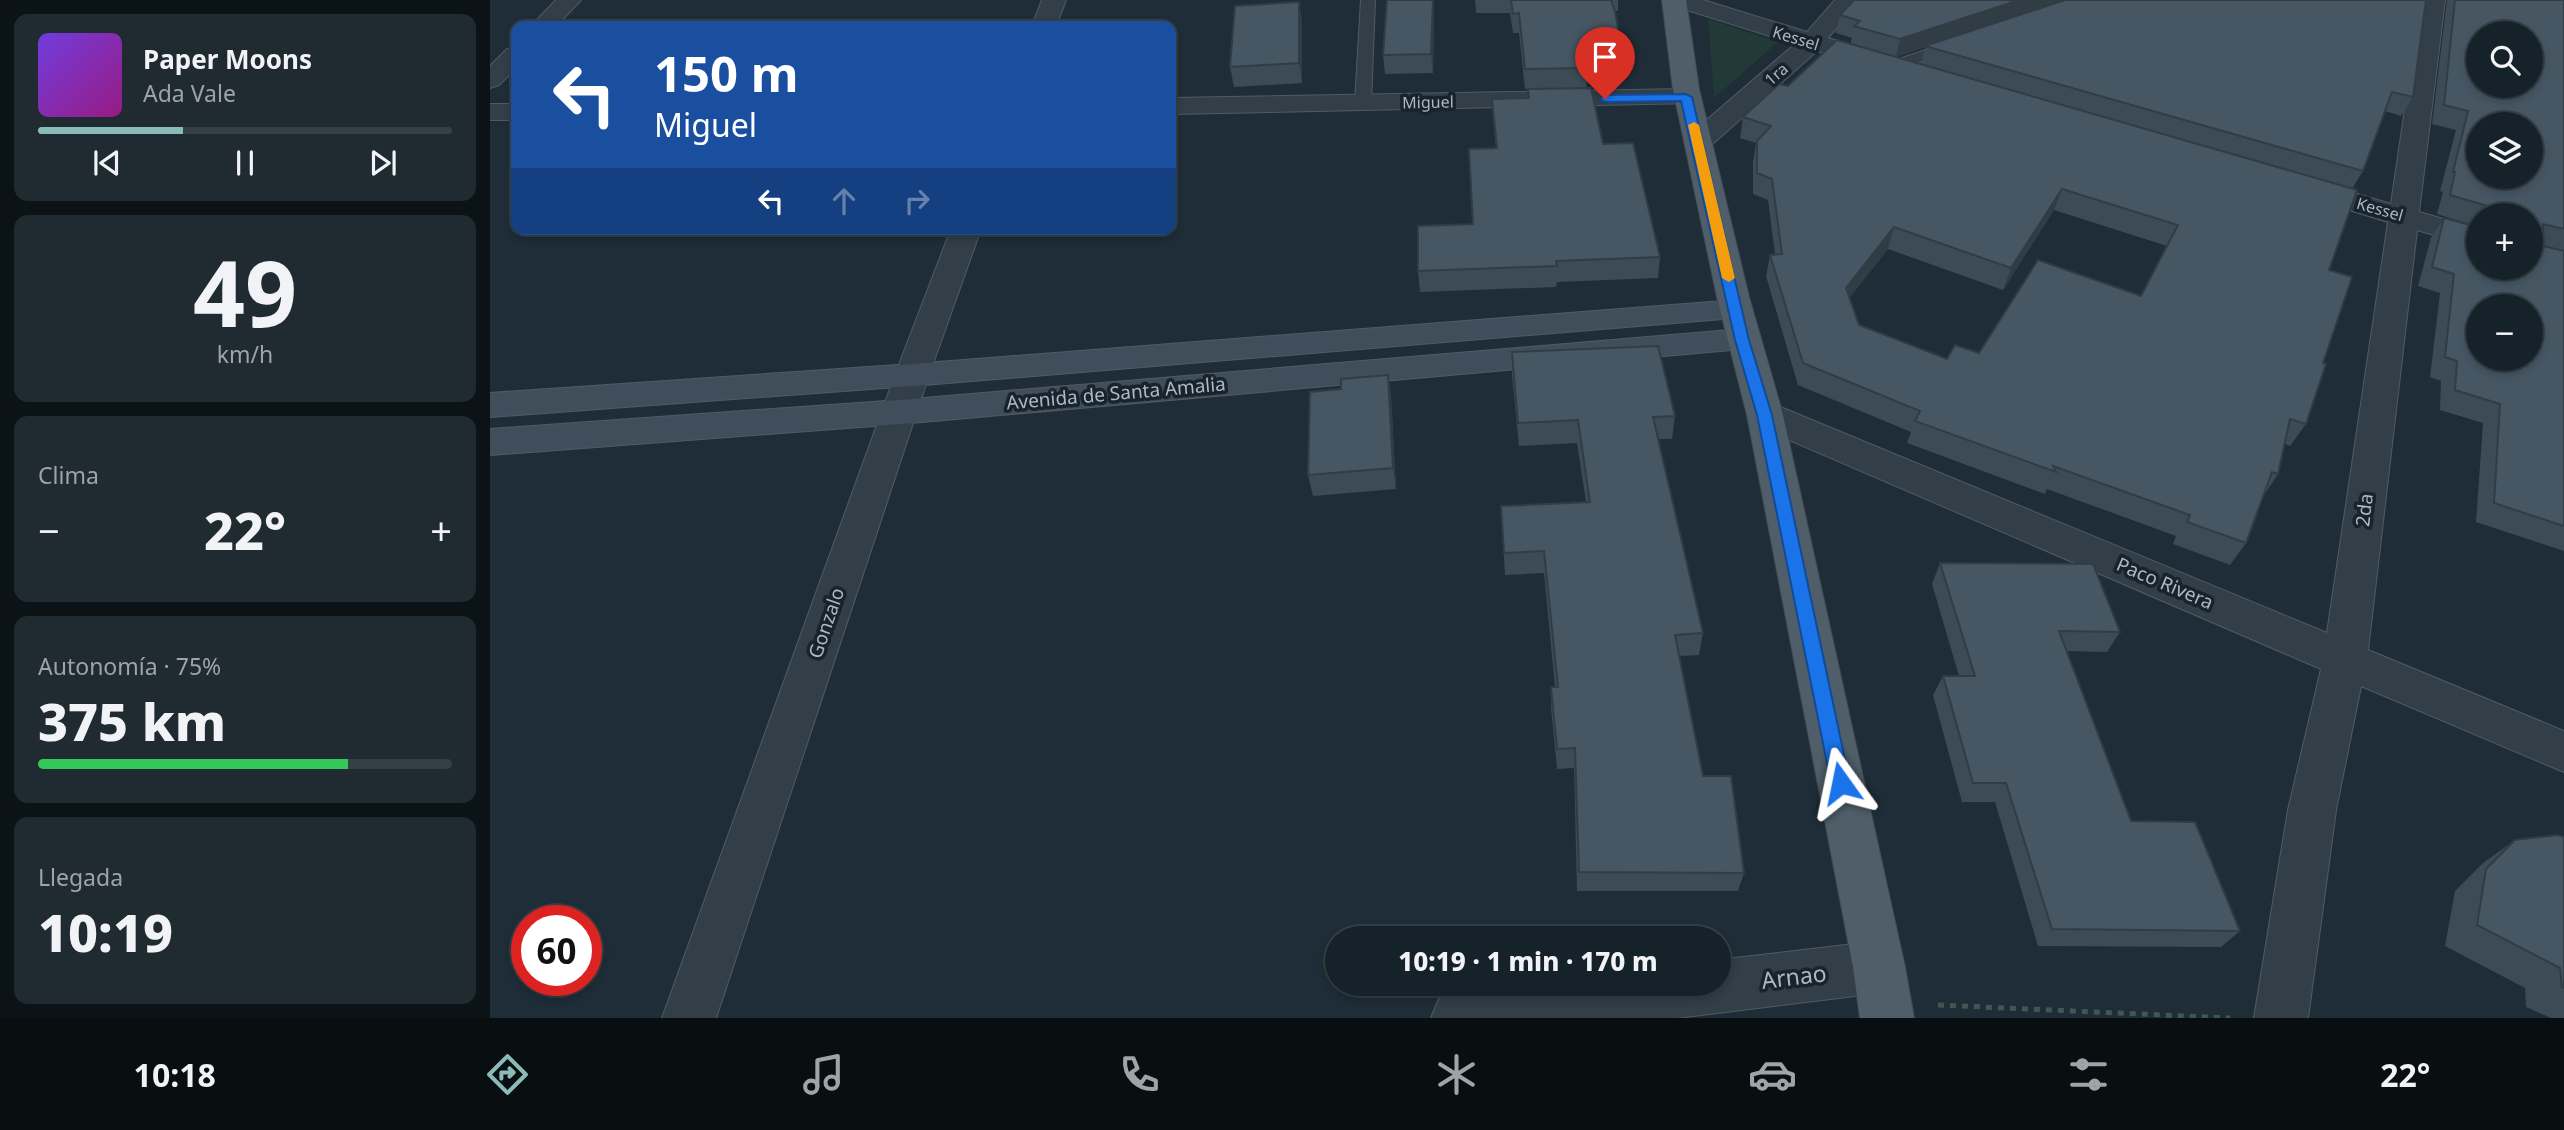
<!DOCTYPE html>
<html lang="es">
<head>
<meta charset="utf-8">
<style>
	body { margin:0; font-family:"Noto Sans",sans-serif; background:#1f2a31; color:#f1f3f6; height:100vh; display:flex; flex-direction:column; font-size:26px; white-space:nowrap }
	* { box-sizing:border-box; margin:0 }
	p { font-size:23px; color:#9ea4a8 }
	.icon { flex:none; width:38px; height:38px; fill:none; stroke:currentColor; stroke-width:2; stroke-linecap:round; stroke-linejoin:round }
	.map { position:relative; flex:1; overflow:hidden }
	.side { display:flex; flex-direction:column; gap:14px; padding:14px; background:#0c1317; width:490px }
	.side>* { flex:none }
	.hud { position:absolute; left:21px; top:21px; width:665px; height:214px; border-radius:14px; box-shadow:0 4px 10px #0003,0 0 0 2px #353f46; background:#1a4fa0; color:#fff; overflow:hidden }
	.controls { position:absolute; left:1976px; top:21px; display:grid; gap:14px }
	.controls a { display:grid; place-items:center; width:77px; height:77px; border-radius:50%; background:#162229; box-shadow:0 4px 10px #0003,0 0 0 2px #353f46; font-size:35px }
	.speed { position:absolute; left:21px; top:905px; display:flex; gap:14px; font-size:35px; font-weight:700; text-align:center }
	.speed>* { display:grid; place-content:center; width:91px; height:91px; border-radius:50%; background:#162229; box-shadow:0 4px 10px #0003,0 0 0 2px #353f46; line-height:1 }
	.speed .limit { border:10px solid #d22; background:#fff; color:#111 }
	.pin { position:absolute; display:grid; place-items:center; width:60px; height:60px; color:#fff; margin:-72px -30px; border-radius:50% 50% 50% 0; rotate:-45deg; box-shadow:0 0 7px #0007 }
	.pin .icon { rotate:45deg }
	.me { position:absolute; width:77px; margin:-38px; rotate:348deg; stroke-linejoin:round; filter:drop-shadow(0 0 5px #0008) }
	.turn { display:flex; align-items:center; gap:24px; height:147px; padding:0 28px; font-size:32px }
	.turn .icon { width:91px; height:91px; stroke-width:2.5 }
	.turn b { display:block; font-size:49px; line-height:60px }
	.lanes { display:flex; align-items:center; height:66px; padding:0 28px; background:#0003; justify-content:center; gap:35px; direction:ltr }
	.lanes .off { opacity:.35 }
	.big { font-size:52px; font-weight:800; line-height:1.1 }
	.side .tile { flex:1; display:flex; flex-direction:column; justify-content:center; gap:10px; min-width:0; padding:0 24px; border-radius:14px; background:#1f2a31 }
	.side .dial { align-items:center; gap:0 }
	.dial b { font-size:91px; line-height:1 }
	.song { display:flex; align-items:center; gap:21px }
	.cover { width:84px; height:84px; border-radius:10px; background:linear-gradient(135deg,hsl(260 70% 55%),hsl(310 70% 35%)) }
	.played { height:7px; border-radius:4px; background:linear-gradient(90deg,#8bbbb9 35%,#353f46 35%) }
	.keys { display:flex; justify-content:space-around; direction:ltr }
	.heat { display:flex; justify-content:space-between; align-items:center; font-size:38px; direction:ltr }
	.charge { height:10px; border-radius:5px; background:linear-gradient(90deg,#34c759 75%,#353f46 0) }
	.trip { position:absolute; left:835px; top:926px; width:406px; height:70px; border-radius:35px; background:#162229; box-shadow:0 4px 10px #0003,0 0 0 2px #353f46; font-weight:800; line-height:70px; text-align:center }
	.tabs { display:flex; height:112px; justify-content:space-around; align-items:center; background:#090e10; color:#9ea4a8 }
	.tabs .icon { width:49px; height:49px }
	.tabs .selected { color:#8bbbb9 }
	.tabs b { font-size:32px; color:#f1f3f6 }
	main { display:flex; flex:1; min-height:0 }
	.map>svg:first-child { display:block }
	.green { fill:#213a38 }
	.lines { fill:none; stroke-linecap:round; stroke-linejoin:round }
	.lane-casing { stroke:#4f5c66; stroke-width:2 }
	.street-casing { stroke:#4f5c66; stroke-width:2 }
	.secondary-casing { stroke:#4f5c66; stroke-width:2 }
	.primary-casing { stroke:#3e4a54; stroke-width:2 }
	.path { stroke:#405756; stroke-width:5; stroke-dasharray:6 6; stroke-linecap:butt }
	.lane { fill:#323e48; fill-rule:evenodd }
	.street { fill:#323e48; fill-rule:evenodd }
	.secondary { fill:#404e5b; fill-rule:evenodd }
	.primary { fill:#4f5e68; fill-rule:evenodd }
	.wall { fill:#3c4b55; fill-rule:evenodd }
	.shaded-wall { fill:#313d45 }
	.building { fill:#465763; stroke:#313d45; stroke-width:2; fill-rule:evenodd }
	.route { fill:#1a73e8; stroke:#114b97; stroke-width:2 }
	.slow { fill:#f59e0b }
	.labels { text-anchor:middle; stroke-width:7; stroke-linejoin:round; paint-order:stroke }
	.far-street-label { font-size:16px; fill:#acb9c5; stroke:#18232c }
	.street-label { font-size:19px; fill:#acb9c5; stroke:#18232c }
	.near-street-label { font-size:23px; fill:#acb9c5; stroke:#18232c }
</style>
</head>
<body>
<main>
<section class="side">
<div class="tile">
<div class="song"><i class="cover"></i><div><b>Paper Moons</b><p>Ada Vale</p></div></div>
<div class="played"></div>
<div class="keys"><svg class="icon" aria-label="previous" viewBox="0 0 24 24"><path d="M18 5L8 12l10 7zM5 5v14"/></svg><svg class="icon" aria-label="pause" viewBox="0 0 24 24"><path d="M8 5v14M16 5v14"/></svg><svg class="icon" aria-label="next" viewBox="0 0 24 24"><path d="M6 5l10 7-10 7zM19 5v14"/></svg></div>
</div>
<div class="tile dial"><b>49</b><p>km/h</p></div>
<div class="tile"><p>Clima</p>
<div class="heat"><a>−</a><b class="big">22°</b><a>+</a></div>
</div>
<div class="tile"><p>Autonomía · 75%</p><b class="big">375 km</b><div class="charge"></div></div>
<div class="tile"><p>Llegada</p><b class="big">10:19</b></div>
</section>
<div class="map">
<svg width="2074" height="1018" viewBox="0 0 2074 1018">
	<rect width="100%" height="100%" fill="#1e2d37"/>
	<polygon class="green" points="1218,19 1288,42 1224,98"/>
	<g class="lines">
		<defs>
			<g id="lane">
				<polygon points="871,0 885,0 881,103 873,108 865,103"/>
				<polygon points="1465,40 1471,42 1473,45 1471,48 1403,71 1395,66 1397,63"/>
			</g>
			<g id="street">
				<polygon points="66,0 91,0 66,26 41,26"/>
				<polygon points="552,0 576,0 566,26 542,26"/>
				<polygon points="1177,0 1213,0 1317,32 1345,0 1370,0 1338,38 1397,57 1401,62 1397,67 1388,70 1327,51 1218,148 1208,150 1198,148 1194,142 1198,136 1305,44 1181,5"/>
				<polygon points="1931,0 1955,0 1929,212 1988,229 1988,248 1927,230 1878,650 2074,731 2074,772 1871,686 1846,810 1818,1018 1764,1018 1798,810 1831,669 1262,424 1257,415 1262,406 1275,403 1288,406 1837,633 1898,222 1801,192 1797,186 1801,180 1811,177 1901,204"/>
				<polygon points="26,47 26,68 9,85 0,88 0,66 17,49"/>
				<polygon points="1196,89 1205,91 1209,97 1205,103 681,114 681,98"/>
				<rect x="0" y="104" width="26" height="16"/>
				<polygon points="461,229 491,229 439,375 226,1018 172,1018 405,375"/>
				<polygon points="1389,941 1407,949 1415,967 1407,985 1389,993 1187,1018 941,1018 949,999 968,991 1032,984 1228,984 1228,960"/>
			</g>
			<g id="secondary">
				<polygon points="1246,300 1257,303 1262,310 1257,317 422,386 0,417 0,393 422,364"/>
				<polygon points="1252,329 1264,332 1269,340 1264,348 410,424 0,455 0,429 410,400"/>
			</g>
			<polygon id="primary" points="1172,0 1196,0 1209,89 1259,297 1293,415 1415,967 1424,1018 1370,1018 1363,967 1257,415 1227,297 1183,89"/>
		</defs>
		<use href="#lane" class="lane-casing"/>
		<use href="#street" class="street-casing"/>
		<use href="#secondary" class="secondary-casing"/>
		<use href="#primary" class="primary-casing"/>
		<polyline class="path" points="1448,1005 1740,1018"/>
		<use href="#lane" class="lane"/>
		<use href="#street" class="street"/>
		<use href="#secondary" class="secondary"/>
		<use href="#primary" class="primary"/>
	</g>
	<g class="wall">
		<polygon points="897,0 944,0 943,73 895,74 893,55"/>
		<polygon points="985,0 1128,0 1128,11 1125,11 1134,61 1132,80 1097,81 1096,88 1113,144 1170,257 1168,278 1067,282 1066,287 930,292 928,271 982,224 1006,148 1003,119 1002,99 1038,98 1038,89 1077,88 1035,89 1029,33 1023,33 1020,13 986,13"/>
		<path d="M1936,0L1923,97L1911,116L1895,111L1873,171L1862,189L1839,270L1833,363L1816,424L1800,446L1795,444L1788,474L1774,495L1756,543L1740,565L1683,544L1686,536L1557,489L1555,494L1417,443L1421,432L1308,385L1276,276L1280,255L1285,254L1278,200L1263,194V162L1266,143L1250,138L1253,117L1360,44L1362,38L1346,33L1350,15ZM1435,47L1431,64L1406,57ZM1564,210L1677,246L1651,296L1489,353L1457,359L1369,325L1359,298L1398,249L1513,290Z"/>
		<polygon points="1957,0 2074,0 2074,551 1986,522 1993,423 1950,410 1951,381 1940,377 1950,293 1928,286 1941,238 1954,218 1988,268 2040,215 1988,215 1988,227 1947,214 1953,192 1950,191 1966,130 1942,124"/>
		<polygon points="812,21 812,83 744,87 740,67"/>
		<polygon points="1022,352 1185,416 1182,439 1168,439 1213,633 1209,655 1189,656 1213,776 1254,873 1248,891 1087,891 1084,768 1067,769 1061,708 1061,687 1065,687 1054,573 1015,575 1011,506 1096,502 1087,443 1029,446 1022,375"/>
		<polygon points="898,375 901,396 906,489 823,496 818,475 851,389"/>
		<polygon points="1450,563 1630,632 1617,652 1577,651 1641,821 1750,931 1731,947 1548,946 1505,802 1472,802 1443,695 1453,676 1469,676 1442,584"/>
		<polygon points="2074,837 2074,1018 2061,1018 2036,1007 2035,988 1955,946 1965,891 1993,863 2025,840"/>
	</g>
	<g class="shaded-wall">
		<polygon points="943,0 944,0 943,73 941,54"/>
		<polygon points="1529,0 1576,0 1406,57 1410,39"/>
		<polygon points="809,2 812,21 812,83 809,63"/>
		<polygon points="1572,189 1564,210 1513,290 1521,268"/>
		<polygon points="1404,227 1398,249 1350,310 1356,288"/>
		<polygon points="898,375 901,396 906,489 903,468"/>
	</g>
	<g class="building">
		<polygon points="897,0 943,0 941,54 893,55"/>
		<polygon points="1021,0 1121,0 1125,12 1134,61 1096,61 1097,68 1035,69 1029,13 1023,14"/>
		<polygon points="1364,0 1529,0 1410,39 1364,26 1370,21 1350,15"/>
		<polygon points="1575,0 1936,0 1923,97 1902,92 1873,171 1435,46"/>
		<path d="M1965,0H2074V229L2053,224V246L2074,251V526L2004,503L2010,404L1965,390L1967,361L1955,357L1964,274L1942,267L1954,218L1988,227V268H2040V215H2004V208L1960,195L1965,172H1963L1978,111L1954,105ZM1988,33H2040V86H1988ZM1988,124H2040V177H1988ZM1988,306H2040V359H1988Z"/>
		<polygon points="809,2 809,63 740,67 745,6"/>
		<path d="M1347,40L1867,190L1839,270L1862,277L1833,363L1836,364L1816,424L1800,419L1788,474L1782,472L1756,543L1697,522L1700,515L1563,466L1566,472L1425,421L1430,411L1313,363L1280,255L1292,254L1282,179L1267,173V141L1281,126L1253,117L1289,84L1298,86ZM1572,189L1688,225L1651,296L1548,260L1489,353L1465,345L1457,359L1369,325L1356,288L1404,227L1521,268Z"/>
		<polygon points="1101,88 1113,144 1143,143 1170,257 1066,261 1067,266 928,271 928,226 983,224 979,149 1007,148 1002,99 1039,98 1038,89"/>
		<polygon points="1168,346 1185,416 1163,417 1213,633 1185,635 1213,776 1241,776 1254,873 1089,872 1085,748 1067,749 1061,687 1068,687 1054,551 1014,553 1011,506 1100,502 1088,420 1028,423 1022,352"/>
		<polygon points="898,375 903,468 818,475 820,392 851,389 851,379"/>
		<polygon points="1450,563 1603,564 1630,632 1569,631 1641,821 1705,822 1750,931 1562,929 1516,783 1483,783 1453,676 1485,676"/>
		<polygon points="2068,835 2074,837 2074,988 2072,987 2070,968 1987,925 1996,869 2025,840"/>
	</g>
	<polygon class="route" points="1196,94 1202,97 1259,340 1282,415 1360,783 1358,789 1351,792 1344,789 1341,783 1267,415 1245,340 1191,101 1115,102 1110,99 1115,95"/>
	<polygon class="slow" points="1204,122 1209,125 1245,278 1239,282 1232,278 1198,125"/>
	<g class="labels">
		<g class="far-street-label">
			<text transform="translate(1306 38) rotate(17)" y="6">Kessel</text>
			<text transform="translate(1286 74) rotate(-41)" y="6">1ra</text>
			<text transform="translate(938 102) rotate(-1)" y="6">Miguel</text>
			<text transform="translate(1890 209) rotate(16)" y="6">Kessel</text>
		</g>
		<g class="street-label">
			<text transform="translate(626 393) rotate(-5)" y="7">Avenida de Santa Amalia</text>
			<text transform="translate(1874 510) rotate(-83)" y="7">2da</text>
			<text transform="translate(1675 583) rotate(23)" y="7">Paco Rivera</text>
			<text transform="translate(336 623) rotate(-71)" y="7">Gonzalo</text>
		</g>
		<g class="near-street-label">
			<text transform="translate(1304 977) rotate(-7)" y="8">Arnao</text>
		</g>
	</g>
</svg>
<div class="controls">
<a><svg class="icon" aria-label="search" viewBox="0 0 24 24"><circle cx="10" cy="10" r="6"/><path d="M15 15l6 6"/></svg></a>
<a><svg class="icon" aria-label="layers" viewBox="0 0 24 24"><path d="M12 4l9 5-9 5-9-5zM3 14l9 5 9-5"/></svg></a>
<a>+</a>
<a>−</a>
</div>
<div class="speed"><div class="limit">60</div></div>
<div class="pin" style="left:1115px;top:99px;background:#d93025"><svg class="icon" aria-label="arrive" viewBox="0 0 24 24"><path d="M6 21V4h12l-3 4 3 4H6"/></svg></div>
<svg class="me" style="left:1351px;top:783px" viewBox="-20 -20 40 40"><path d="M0-17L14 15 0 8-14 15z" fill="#1a73e8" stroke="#fff" stroke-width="4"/></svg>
<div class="trip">10:19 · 1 min · 170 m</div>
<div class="hud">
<div class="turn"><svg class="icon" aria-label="left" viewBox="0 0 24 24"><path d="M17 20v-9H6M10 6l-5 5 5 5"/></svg><div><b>150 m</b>Miguel</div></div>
<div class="lanes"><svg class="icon" aria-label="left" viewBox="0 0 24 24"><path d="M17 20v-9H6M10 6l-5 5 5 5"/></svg><svg class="icon off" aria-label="ahead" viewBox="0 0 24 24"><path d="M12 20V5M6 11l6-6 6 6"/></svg><svg class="icon off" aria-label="right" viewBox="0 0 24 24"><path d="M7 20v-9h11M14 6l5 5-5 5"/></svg></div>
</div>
</div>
</main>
<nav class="tabs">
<b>10:18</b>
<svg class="icon selected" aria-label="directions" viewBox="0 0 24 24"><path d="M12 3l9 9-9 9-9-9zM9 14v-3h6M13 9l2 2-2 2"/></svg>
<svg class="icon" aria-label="music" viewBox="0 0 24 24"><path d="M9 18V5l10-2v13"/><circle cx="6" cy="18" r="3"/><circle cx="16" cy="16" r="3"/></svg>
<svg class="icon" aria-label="phone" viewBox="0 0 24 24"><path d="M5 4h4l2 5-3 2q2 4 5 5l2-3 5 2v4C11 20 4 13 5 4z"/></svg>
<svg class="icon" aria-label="climate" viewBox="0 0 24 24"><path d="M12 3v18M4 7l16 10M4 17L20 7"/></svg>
<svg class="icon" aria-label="car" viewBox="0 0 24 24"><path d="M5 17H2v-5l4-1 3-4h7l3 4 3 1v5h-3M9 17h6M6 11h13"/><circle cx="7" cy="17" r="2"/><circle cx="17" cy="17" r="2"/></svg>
<svg class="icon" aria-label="filters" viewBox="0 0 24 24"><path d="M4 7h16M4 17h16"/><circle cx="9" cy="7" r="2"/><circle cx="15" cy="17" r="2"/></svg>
<b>22°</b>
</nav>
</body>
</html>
